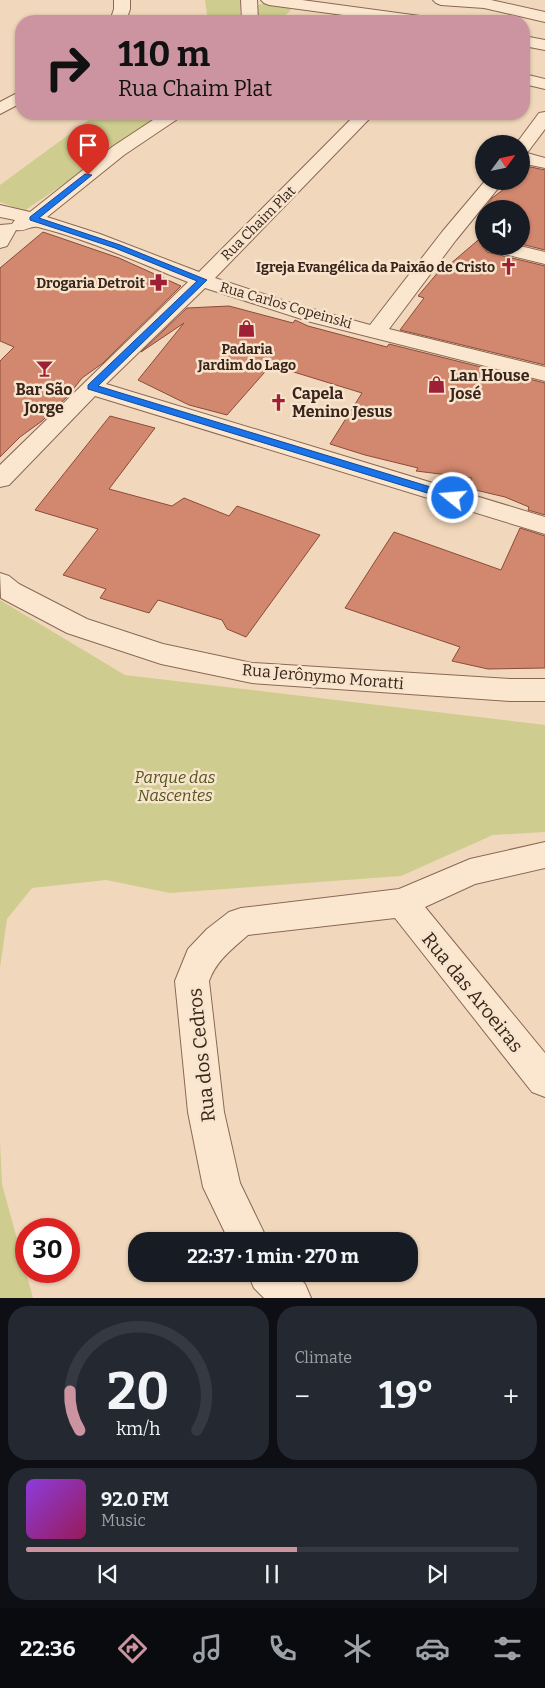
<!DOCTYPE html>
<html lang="en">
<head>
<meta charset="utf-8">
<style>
	body { margin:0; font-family:Bitter,serif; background:#242831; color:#f1f3f6; height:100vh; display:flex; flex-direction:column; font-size:19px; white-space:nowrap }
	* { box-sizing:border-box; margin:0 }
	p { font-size:16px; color:#9ea1a6 }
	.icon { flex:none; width:28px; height:28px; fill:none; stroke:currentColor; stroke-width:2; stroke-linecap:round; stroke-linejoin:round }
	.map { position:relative; height:1298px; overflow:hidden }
	.side { display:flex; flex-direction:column; gap:8px; padding:8px; background:#0d0f14; flex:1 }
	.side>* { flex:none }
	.banner { position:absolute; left:15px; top:15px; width:515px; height:105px; border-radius:20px; box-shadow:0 1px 4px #0004; background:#cb94a0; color:#111; overflow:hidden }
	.needle { width:32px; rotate:57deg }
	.tools { position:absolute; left:475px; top:135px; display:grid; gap:10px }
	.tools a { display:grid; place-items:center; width:55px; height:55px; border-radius:50%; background:#171b24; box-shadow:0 1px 4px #0004; font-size:25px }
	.speed { position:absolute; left:15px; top:1218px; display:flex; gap:10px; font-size:25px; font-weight:700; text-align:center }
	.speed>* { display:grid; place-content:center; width:65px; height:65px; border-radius:50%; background:#171b24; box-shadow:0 1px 4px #0004; line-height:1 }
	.speed .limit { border:8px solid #d22; background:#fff; color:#111 }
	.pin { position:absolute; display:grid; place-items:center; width:42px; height:42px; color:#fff; margin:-51px -21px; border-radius:50% 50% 50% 0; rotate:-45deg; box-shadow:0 0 5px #0007 }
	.pin .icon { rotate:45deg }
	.me { position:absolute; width:55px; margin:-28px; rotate:287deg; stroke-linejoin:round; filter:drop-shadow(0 0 4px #0008) }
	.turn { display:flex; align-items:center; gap:18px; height:105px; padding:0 20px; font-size:22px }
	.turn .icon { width:65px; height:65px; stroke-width:2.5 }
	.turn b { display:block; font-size:35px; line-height:42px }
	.big { font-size:38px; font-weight:700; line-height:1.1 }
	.side .card { flex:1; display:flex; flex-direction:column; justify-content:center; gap:8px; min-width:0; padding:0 18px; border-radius:20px; background:#242831 }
	.side .dial { align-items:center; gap:0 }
	.dial svg { height:130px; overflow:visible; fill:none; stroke:#363941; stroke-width:7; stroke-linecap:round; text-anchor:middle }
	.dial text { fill:#f1f3f6; stroke:none }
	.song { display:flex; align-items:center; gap:15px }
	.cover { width:60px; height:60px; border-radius:8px; background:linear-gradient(135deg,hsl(270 70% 55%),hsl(330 70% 35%)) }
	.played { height:5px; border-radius:2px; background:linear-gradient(90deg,#cb94a0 55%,#363941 55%) }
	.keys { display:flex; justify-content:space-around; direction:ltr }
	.heat { display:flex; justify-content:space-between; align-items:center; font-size:28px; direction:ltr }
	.side .tiles { flex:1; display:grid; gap:8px; grid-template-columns:1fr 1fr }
	.card:last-child { grid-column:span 2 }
	.trip { position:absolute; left:128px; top:1232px; width:290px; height:50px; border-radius:20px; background:#171b24; box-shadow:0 1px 4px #0004; font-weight:700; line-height:50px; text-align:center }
	.dock { display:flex; height:80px; justify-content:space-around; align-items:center; background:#090b0e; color:#9ea1a6 }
	.dock .icon { width:35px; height:35px }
	.dock .active { color:#cb94a0 }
	.dock b { font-size:22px; color:#f1f3f6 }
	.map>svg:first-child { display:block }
	.green { fill:#cfcc8f }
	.building { fill:#d2886f; stroke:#8b4b38 }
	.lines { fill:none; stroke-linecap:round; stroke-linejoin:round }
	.minor-casing { stroke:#8a6854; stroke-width:2 }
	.minor { fill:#fbe7d0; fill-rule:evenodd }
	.route { fill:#1a73e8; stroke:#114b97 }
	.labels { text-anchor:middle; stroke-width:5; stroke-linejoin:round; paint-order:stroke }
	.far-street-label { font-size:14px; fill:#38241a; stroke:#f8e4cc }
	.far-poi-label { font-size:14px; font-weight:bold; fill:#38241a; stroke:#f8e4cc; text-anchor:end }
	.poi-label { font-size:16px; font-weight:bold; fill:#38241a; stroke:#f8e4cc; text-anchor:start }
	.street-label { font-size:16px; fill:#38241a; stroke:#f8e4cc }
	.park-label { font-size:16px; font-style:italic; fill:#51561f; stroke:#f8e4cc }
	.near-street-label { font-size:19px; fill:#38241a; stroke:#f8e4cc }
</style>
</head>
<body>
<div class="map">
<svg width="545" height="1298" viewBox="0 0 545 1298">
	<rect width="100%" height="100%" fill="#f1d8bc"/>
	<g class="green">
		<polygon points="205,0 240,0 240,21 208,21"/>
		<path d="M265,3L287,6L291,10C283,20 268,19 257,16L255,6Z"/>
		<polygon points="97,114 166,114 24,211 0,202 0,185"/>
		<polygon points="0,600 125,675 545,725 545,832 493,835 401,876 170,893 106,880 32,888 7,919 0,968"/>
		<polygon points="0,1140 2,1184 33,1298 0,1298"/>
	</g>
	<g class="building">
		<polygon points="521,165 545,170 545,250 521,244 521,209 484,209 492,198 515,181 521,181"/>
		<polygon points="43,232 119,258 181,286 103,363 82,378 68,396 42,421 20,437 0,457 0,361 14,347 0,341 0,268"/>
		<polygon points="484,235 482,246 487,252 545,266 545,365 400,330 424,298 418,296 445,264 449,265"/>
		<polygon points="229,306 293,323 295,320 308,326 387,347 389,344 545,383 545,515 528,510 529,507 505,497 467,488 472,478 416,471 418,468 365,455 330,444 362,393 271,365 227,415 189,405 138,380 184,323 141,352 187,308"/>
		<polygon points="110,416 155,428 109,489 172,506 184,498 229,516 237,506 320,535 246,637 227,629 222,620 158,600 149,613 100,598 106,589 63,575 98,529 35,510"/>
		<polygon points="520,528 545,536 545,668 488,669 452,661 460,647 345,608 394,532 501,570"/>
	</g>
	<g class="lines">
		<defs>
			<g id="minor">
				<polygon points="114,0 130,0 130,9 126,21 110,21 114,9"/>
				<polygon points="241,0 257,0 258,21 242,21"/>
				<polygon points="261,0 302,0 420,16 425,18 428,21 388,21 269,5 264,3"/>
				<polygon points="433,0 491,0 545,12 545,22 484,8 441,5 436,3"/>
				<polygon points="524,36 545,40 545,50 524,46"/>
				<polygon points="524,74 545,79 545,89 524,84"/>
				<polygon points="21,91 21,103 0,114 0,102"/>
				<polygon points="545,112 545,129 527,153 545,158 545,168 521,163 521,144 516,144 539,113"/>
				<path d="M162,114H182L179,118L124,155L47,217L100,234L199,272L356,114H374L215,278L288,302L370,325L442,232L485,181H504L456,240L389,329L545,367V381L311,322L205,288L106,384L545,517V534L95,396L9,485L0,487V465L188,282C139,263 90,240 38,227C31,225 25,232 16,230L7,246L0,248V225L12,224L15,220L0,217V205L30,212L112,147Z"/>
				<polygon points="484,246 520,246 545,252 545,264 487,250"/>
				<polygon points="0,573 9,576 19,584 87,619 163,644 252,663 510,679 545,679 545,701 510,701 252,683 161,664 67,633 1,598"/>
				<path d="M545,842V868L475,884L425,907L545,1053V1097L532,1092L395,918L248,935C232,949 216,961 209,981L224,1112L240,1183L268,1241H229L203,1187L188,1112L175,981L188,949L207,929L229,912L241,908L399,889L470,859Z"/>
				<polygon points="248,1274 295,1274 305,1284 311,1298 264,1298 254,1288"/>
			</g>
		</defs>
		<use href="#minor" class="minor-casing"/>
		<use href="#minor" class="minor"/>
	</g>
	<polygon class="route" points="85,174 92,175 39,218 120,245 207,280 98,386 457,495 457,500 450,500 88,389 88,385 197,281 115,248 30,220 30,217"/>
	<defs>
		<symbol id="church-bare" viewBox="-9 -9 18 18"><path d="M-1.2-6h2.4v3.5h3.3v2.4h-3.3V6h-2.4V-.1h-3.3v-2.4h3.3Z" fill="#9d2036" stroke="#f8e4cc" stroke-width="2.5" paint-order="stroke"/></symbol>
		<symbol id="pharmacy-bare" viewBox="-9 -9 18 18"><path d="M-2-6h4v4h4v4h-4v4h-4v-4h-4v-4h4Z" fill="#9d2036" stroke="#f8e4cc" stroke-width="2.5" paint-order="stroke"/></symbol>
		<symbol id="shop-bare" viewBox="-9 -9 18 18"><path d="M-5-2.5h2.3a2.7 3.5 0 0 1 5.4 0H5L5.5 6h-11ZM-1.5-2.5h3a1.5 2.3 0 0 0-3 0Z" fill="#9d2036" stroke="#f8e4cc" stroke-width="2.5" paint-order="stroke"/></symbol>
		<symbol id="bar-bare" viewBox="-9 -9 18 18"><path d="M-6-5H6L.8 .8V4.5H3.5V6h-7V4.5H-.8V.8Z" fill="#9d2036" stroke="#f8e4cc" stroke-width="2.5" paint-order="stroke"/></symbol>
	</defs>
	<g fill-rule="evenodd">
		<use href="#church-bare" x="496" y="254" width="25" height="25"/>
		<use href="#pharmacy-bare" x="146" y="270" width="25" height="25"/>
		<use href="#shop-bare" x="234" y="316" width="25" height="25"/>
		<use href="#bar-bare" x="32" y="356" width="25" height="25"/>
		<use href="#shop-bare" x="424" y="372" width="25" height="25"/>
		<use href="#church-bare" x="266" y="390" width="25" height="25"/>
	</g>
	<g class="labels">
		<g class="far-street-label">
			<text transform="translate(258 223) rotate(-45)" y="5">Rua Chaim Plat</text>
			<text transform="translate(286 305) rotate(16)" y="5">Rua Carlos Copeinski</text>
		</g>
		<g class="far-poi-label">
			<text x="495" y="272">Igreja Evangélica da Paixão de Cristo</text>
			<text x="145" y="288">Drogaria Detroit</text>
			<text x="247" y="354" text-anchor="middle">Padaria<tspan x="247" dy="16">Jardim do Lago</tspan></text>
		</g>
		<g class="poi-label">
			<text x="450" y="381">Lan House<tspan x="450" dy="18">José</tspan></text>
			<text x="44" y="395" text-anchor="middle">Bar São<tspan x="44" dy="18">Jorge</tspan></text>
			<text x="292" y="399">Capela<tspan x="292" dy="18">Menino Jesus</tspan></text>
		</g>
		<g class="street-label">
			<text transform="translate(323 676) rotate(5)" y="6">Rua Jerônymo Moratti</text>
		</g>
		<g class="park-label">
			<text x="175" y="783">Parque das<tspan x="175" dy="18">Nascentes</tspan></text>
		</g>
		<g class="near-street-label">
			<text transform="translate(473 992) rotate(51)" y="7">Rua das Aroeiras</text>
			<text transform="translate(201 1055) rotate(-96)" y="7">Rua dos Cedros</text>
		</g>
	</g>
</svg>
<div class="tools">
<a><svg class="needle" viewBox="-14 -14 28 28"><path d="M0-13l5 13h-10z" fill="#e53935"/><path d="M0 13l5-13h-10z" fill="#9ea1a6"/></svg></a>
<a><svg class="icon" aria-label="sound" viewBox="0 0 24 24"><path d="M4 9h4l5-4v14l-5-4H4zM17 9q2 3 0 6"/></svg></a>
</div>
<div class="speed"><div class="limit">30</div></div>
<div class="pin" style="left:88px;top:175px;background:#d93025"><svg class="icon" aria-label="arrive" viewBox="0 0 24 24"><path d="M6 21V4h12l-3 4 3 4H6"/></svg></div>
<svg class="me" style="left:453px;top:498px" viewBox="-20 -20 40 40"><circle r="17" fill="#1a73e8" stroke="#fff" stroke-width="3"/><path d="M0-11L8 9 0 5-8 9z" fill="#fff"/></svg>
<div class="trip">22:37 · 1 min · 270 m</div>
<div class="banner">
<div class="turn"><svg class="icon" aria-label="right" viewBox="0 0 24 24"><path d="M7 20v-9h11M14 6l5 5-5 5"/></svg><div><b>110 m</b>Rua Chaim Plat</div></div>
</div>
</div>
<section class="side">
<div class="tiles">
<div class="card dial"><svg viewBox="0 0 100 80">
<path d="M14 69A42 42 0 1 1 86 69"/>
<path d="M14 69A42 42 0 0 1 8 45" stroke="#cb94a0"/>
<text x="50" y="56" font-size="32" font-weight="700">20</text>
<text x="50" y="72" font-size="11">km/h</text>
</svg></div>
<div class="card"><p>Climate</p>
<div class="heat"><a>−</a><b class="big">19°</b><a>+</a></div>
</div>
<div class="card">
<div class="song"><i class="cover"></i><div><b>92.0 FM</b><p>Music</p></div></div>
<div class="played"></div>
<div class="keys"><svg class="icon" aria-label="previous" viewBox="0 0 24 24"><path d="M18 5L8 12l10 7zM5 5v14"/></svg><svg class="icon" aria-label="pause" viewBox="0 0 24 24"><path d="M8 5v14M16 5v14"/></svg><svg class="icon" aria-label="next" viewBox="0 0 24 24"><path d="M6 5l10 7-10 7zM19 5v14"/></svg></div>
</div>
</div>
</section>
<nav class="dock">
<b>22:36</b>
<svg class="icon active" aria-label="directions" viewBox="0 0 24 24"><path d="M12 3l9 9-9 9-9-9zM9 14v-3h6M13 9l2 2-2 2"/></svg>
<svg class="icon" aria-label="music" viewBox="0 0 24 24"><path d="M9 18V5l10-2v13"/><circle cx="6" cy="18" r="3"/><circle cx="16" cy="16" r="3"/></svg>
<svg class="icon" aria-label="phone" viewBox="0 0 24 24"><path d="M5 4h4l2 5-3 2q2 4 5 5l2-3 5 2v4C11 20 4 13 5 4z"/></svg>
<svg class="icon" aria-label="climate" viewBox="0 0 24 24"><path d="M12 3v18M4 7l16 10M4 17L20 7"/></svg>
<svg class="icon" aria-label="car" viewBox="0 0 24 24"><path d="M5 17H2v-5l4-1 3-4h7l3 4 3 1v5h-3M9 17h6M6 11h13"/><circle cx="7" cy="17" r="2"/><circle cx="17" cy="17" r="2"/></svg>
<svg class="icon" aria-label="filters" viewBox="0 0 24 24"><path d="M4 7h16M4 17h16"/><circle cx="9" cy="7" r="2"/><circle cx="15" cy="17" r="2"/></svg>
</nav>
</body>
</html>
